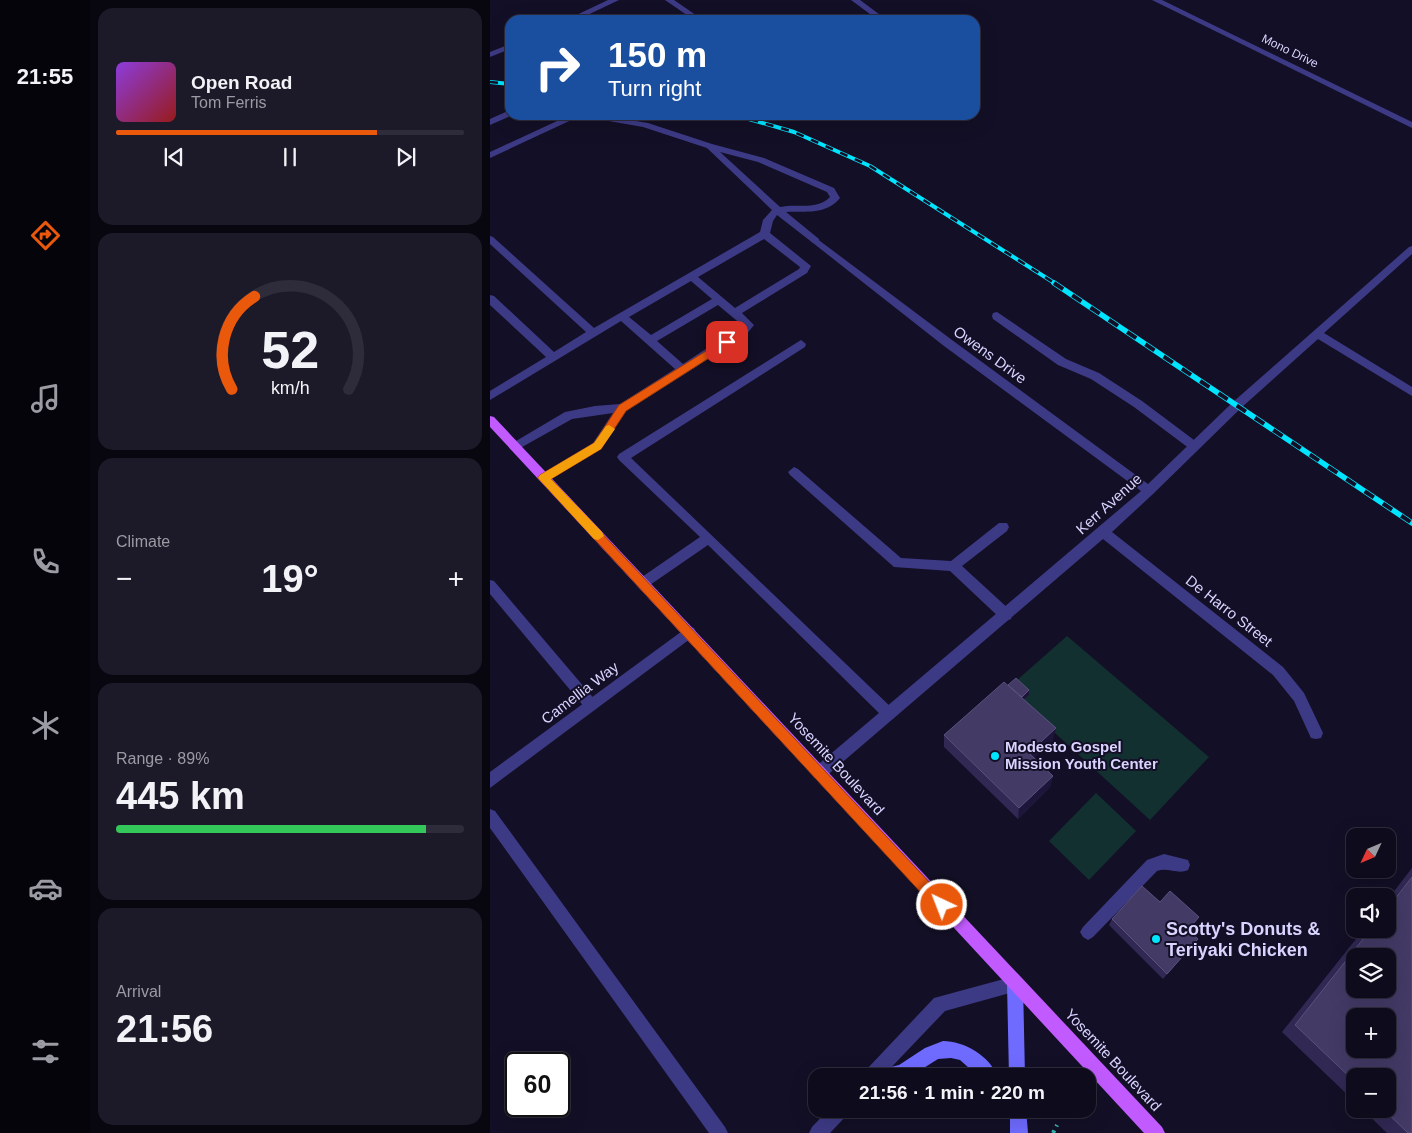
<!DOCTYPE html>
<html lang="en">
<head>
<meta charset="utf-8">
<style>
	body { margin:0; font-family:Arial,sans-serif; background:#1c1929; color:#f1f3f6; height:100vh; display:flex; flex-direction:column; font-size:19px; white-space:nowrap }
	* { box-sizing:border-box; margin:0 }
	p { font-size:16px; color:#9b9ba3 }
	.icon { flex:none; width:28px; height:28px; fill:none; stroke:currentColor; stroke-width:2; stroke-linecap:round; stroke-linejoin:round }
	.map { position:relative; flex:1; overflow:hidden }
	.drawer { display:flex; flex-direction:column; gap:8px; padding:8px; background:#08060f; width:400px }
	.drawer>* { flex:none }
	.guide { position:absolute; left:15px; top:15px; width:475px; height:105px; border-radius:15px; box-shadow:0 5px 20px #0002,0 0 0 1px #2e2b3b; background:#1a4fa0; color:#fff; overflow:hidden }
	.needle { width:32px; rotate:226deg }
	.tools { position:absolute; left:856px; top:828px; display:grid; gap:10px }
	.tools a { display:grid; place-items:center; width:50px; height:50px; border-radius:10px; background:#0e0b1c; box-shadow:0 5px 20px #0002,0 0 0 1px #2e2b3b; font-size:25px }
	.speed { position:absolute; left:15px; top:1052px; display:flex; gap:10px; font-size:25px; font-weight:700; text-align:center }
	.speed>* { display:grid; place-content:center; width:65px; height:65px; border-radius:50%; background:#0e0b1c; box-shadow:0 5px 20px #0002,0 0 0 1px #2e2b3b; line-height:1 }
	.speed .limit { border:2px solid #111; border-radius:8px; background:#fff; color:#111 }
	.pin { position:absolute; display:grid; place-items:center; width:42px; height:42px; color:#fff; margin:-21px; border-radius:10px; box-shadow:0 2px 8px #0006 }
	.me { position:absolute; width:55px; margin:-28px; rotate:317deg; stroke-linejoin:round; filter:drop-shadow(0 0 4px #0008) }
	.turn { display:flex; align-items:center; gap:18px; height:105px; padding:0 20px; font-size:22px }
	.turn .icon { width:65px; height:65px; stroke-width:2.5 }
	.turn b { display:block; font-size:35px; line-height:42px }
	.big { font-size:38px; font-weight:700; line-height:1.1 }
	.drawer .widget { flex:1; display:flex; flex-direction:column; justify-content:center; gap:8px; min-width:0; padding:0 18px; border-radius:15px; background:#1c1929 }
	.drawer .dial { align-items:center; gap:0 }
	.dial svg { height:130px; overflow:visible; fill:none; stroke:#2e2b3b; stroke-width:7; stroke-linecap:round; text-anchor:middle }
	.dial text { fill:#f1f3f6; stroke:none }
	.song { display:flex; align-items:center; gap:15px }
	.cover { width:60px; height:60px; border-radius:8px; background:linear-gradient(135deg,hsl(270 70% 55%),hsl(0 70% 35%)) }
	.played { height:5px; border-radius:2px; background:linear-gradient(90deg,#ea580c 75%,#2e2b3b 75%) }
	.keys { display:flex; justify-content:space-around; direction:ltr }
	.heat { display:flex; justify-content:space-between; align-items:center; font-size:28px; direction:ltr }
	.charge { height:8px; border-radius:4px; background:linear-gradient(90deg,#34c759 89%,#2e2b3b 0) }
	.trip { position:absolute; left:318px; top:1068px; width:288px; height:50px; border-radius:15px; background:#0e0b1c; box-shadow:0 5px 20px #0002,0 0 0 1px #2e2b3b; font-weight:700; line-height:50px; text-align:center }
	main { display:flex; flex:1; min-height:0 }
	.tabs { display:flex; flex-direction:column; width:90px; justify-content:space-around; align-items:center; background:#06040b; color:#9b9ba3 }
	.tabs .icon { width:35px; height:35px }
	.tabs .current { color:#ea580c }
	.tabs b { font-size:22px; color:#f1f3f6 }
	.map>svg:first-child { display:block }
	.green { fill:#12302f }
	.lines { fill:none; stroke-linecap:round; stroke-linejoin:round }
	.path { stroke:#2fb8b0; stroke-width:4; stroke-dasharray:3 4.5; stroke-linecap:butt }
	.lane { fill:#3d3a85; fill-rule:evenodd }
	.street { fill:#3d3a85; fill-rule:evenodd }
	.secondary { fill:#6f6bff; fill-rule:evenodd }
	.primary { fill:#c25bff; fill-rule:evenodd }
	.rail-far1-casing { stroke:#00e5ff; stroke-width:4 }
	.rail-casing { stroke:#00e5ff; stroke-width:5.5 }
	.rail-far1 { stroke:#130f26; stroke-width:2.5; stroke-dasharray:8; stroke-linecap:butt }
	.rail { stroke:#130f26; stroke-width:4; stroke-dasharray:11; stroke-linecap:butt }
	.wall { fill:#312854 }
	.shaded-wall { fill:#1d163a }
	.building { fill:#433a66; stroke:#5a527e; fill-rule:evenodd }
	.route { fill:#ea580c; stroke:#983908 }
	.slow { fill:#f59e0b }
	.poi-dot { fill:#00e5ff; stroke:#130f26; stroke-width:2 }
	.labels { text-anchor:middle; stroke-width:4; stroke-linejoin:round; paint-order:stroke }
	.far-street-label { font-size:12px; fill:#d9d4ff; stroke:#130f26 }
	.street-label { font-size:15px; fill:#d9d4ff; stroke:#130f26 }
	.poi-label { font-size:15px; font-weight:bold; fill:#d9d4ff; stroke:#130f26; text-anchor:start }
	.near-poi-label { font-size:18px; font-weight:bold; fill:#d9d4ff; stroke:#130f26; text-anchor:start }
</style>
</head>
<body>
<main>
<nav class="tabs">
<b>21:55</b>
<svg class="icon current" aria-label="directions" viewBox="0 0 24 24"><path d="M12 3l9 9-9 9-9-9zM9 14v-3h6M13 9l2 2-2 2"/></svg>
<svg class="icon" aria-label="music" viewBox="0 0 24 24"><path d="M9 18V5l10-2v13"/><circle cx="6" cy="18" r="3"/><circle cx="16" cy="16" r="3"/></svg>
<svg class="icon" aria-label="phone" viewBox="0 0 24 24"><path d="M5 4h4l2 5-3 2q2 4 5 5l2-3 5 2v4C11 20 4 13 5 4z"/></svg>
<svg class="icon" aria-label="climate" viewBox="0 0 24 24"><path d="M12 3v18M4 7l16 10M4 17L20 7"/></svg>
<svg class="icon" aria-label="car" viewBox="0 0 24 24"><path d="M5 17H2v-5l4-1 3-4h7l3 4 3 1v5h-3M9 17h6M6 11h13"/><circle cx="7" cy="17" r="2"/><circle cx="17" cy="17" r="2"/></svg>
<svg class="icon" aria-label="filters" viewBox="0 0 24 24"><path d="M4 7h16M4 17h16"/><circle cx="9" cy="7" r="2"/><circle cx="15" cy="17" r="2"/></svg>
</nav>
<section class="drawer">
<div class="widget">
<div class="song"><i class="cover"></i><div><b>Open Road</b><p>Tom Ferris</p></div></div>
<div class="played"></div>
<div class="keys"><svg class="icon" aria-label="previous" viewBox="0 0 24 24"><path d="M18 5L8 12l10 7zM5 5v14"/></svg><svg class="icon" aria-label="pause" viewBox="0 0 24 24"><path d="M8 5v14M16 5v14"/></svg><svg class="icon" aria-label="next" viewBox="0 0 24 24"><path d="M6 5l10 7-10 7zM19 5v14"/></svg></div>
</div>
<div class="widget dial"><svg viewBox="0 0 100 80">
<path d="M14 69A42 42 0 1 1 86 69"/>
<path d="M14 69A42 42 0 0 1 28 12" stroke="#ea580c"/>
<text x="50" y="56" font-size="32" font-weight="700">52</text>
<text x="50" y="72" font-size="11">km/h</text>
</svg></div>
<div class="widget"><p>Climate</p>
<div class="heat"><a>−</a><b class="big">19°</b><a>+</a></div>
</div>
<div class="widget"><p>Range · 89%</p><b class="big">445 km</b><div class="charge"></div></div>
<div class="widget"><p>Arrival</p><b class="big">21:56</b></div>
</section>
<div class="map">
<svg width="922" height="1133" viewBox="0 0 922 1133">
	<rect width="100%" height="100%" fill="#130f26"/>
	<g class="green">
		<polygon points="577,636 719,757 660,820 531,702 525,682"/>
		<polygon points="606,793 646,831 599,880 559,841"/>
	</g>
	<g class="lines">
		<polyline class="path" points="563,1133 567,1125"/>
		<g class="lane">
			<polygon points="175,0 184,0 213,20 204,20"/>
			<polygon points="361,0 370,0 397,20 388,20"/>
			<polygon points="20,110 20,115 23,115 0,125 0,119"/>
			<path d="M80,115H110L158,123L222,144L274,158L344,188L350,198C336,215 316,211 296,212L329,239V243H323L287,215L283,221L280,233L321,266L317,273L252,313L264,325L256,335L136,411L111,449L54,483L50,481L48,478L50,475L103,443L123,413L82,419L25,451L21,450L19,447L21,444L75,412L105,406L130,404L185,369L131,321L0,400V391L56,357L0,305V295L4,296L64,352L96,332L0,244V236L3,237L104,328L270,232L273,220L282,210L217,148L153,127L90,116L0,158V152ZM230,152L268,162L337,192L340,197C326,211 308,203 290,207ZM274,239L310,267L309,269L245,308L208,277ZM201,281L222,299L161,335L139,317ZM228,305L252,325L193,364L167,341Z"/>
			<polygon points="507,312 576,359 609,373 652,401 708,443 710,446 708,449 700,449 644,407 601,379 568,365 503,319 502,316 503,313"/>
			<polygon points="311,340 316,344 315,347 141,458 404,710 406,714 404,718 399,720 394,718 218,545 157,587 153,588 149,587 147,583 149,579 210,537 129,460 127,457 129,454"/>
			<polygon points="304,467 308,469 411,558 461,561 509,523 517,523 519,527 517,531 472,566 521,611 522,615 521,619 516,621 511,619 460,571 404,567 300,475 298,472"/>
			<polygon points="0,580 4,581 106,701 108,705 106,709 101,711 96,709 0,594"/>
			<polygon points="0,809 5,811 235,1127 238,1133 219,1133 0,828"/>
			<path d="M674,854L698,860L700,865L698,870C688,875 678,867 667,871L603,937L598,940L593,937L590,932L593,927L657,860Z"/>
		</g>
		<g class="street">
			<polygon points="118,0 129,0 87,20 76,20"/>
			<polygon points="662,0 672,0 922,122 922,128"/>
			<polygon points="20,44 20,49 0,57 0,52"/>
			<polygon points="326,238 462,340 658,484 743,402 919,247 922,246 922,254 834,333 922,387 922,396 828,339 751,408 663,494 622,532 793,667 814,693 833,733 831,738 826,739 821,738 804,701 783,675 613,539 334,778 329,780 324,778 322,773 324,768 651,491 454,346 323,243 321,241"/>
			<polygon points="199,626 204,628 206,632 204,636 0,788 0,772"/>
			<polygon points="525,976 531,978 533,984 531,990 455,1011 393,1076 374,1076 376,1070 444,998"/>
			<polygon points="339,1109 359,1109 357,1115 340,1133 319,1133 322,1127"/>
		</g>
		<g class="secondary">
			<polygon points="525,976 531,978 533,984 535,1076 519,1076 517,984 519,978"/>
			<path d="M453,1041C474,1041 500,1056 507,1076H488L470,1060L461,1058L448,1059L421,1076H387L389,1070L409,1065L435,1048Z"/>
			<polygon points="520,1109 536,1109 538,1133 520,1133"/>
		</g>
		<polygon class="primary" points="0,416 4,417 672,1127 675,1133 654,1133 0,427"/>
		<defs>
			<g id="rail-far1">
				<polyline points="0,82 20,84"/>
				<polyline points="245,115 304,132 380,166 566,284"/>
			</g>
			<polyline id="rail" points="564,283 922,523"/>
		</defs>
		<use href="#rail-far1" class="rail-far1-casing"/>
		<use href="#rail" class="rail-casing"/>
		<use href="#rail-far1" class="rail-far1"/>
		<use href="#rail" class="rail"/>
	</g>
	<g class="wall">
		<polygon points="518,685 539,695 534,699 563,740 544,758 563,776 560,787 528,819 454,747 454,735"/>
		<polygon points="922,868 922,1133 897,1133 872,1109 898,1109 865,1076 865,1102 792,1032 874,929 898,929 898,899"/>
		<polygon points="670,902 708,939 673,979 619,925 622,919"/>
	</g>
	<g class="shaded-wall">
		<polygon points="539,690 539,695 531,702 532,697"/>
		<polygon points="566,728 563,740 537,765 539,753"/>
		<polygon points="563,776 560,787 528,819 529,808"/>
	</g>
	<g class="building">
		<polygon points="526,678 539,690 532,697 518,685"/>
		<polygon points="514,682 566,728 539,753 563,776 529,808 454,735"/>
		<path d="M922,877V1133H918L893,1109H898V1076H865V1082L805,1025L881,929H898V908ZM865,956H898V989H865ZM865,1016H898V1049H865Z"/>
		<polygon points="652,886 670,902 680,891 709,917 698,930 708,939 677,974 622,919"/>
	</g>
	<polygon class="route" points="237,338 242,342 241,344 136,411 111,449 61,479 456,900 458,905 456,910 452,912 447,910 48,478 50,475 104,443 129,405"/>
	<polygon class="slow" points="119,425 125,429 111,449 61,479 112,532 114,536 108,540 104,539 48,478 50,475 104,443 116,426"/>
	<g class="poi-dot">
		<circle cx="505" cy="756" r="5"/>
		<circle cx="666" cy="939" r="5"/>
	</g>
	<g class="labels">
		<g class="far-street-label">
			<text transform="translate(800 51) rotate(26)" y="4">Mono Drive</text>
		</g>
		<g class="street-label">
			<text transform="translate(500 355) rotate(36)" y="5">Owens Drive</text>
			<text transform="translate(619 504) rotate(-42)" y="5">Kerr Avenue</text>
			<text transform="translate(739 611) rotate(38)" y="5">De Harro Street</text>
			<text transform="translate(90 693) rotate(-37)" y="5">Camellia Way</text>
			<text transform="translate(346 764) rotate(47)" y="5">Yosemite Boulevard</text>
			<text transform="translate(623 1060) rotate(47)" y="5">Yosemite Boulevard</text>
		</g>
		<g class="poi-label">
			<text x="515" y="752">Modesto Gospel<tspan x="515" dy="17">Mission Youth Center</tspan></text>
		</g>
		<g class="near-poi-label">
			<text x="676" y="935">Scotty's Donuts &amp;<tspan x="676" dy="21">Teriyaki Chicken</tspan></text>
		</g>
	</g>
</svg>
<div class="tools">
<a><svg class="needle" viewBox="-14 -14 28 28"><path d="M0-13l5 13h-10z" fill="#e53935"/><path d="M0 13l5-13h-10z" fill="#9b9ba3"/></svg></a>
<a><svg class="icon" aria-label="sound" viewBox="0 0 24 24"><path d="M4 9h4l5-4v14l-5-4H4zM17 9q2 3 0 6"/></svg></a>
<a><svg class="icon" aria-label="layers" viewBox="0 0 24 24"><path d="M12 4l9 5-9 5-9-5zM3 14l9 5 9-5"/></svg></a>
<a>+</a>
<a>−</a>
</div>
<div class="speed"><div class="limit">60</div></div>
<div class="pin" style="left:237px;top:342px;background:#d93025"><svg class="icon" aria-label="arrive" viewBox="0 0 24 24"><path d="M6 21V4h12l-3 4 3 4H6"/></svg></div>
<svg class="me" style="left:452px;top:905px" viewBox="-20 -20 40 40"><circle r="17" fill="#ea580c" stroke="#fff" stroke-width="3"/><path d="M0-11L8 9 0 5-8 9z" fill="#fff"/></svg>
<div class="trip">21:56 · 1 min · 220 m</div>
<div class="guide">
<div class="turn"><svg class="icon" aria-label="right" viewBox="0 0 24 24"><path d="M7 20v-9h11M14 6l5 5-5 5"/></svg><div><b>150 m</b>Turn right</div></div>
</div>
</div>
</main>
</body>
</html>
